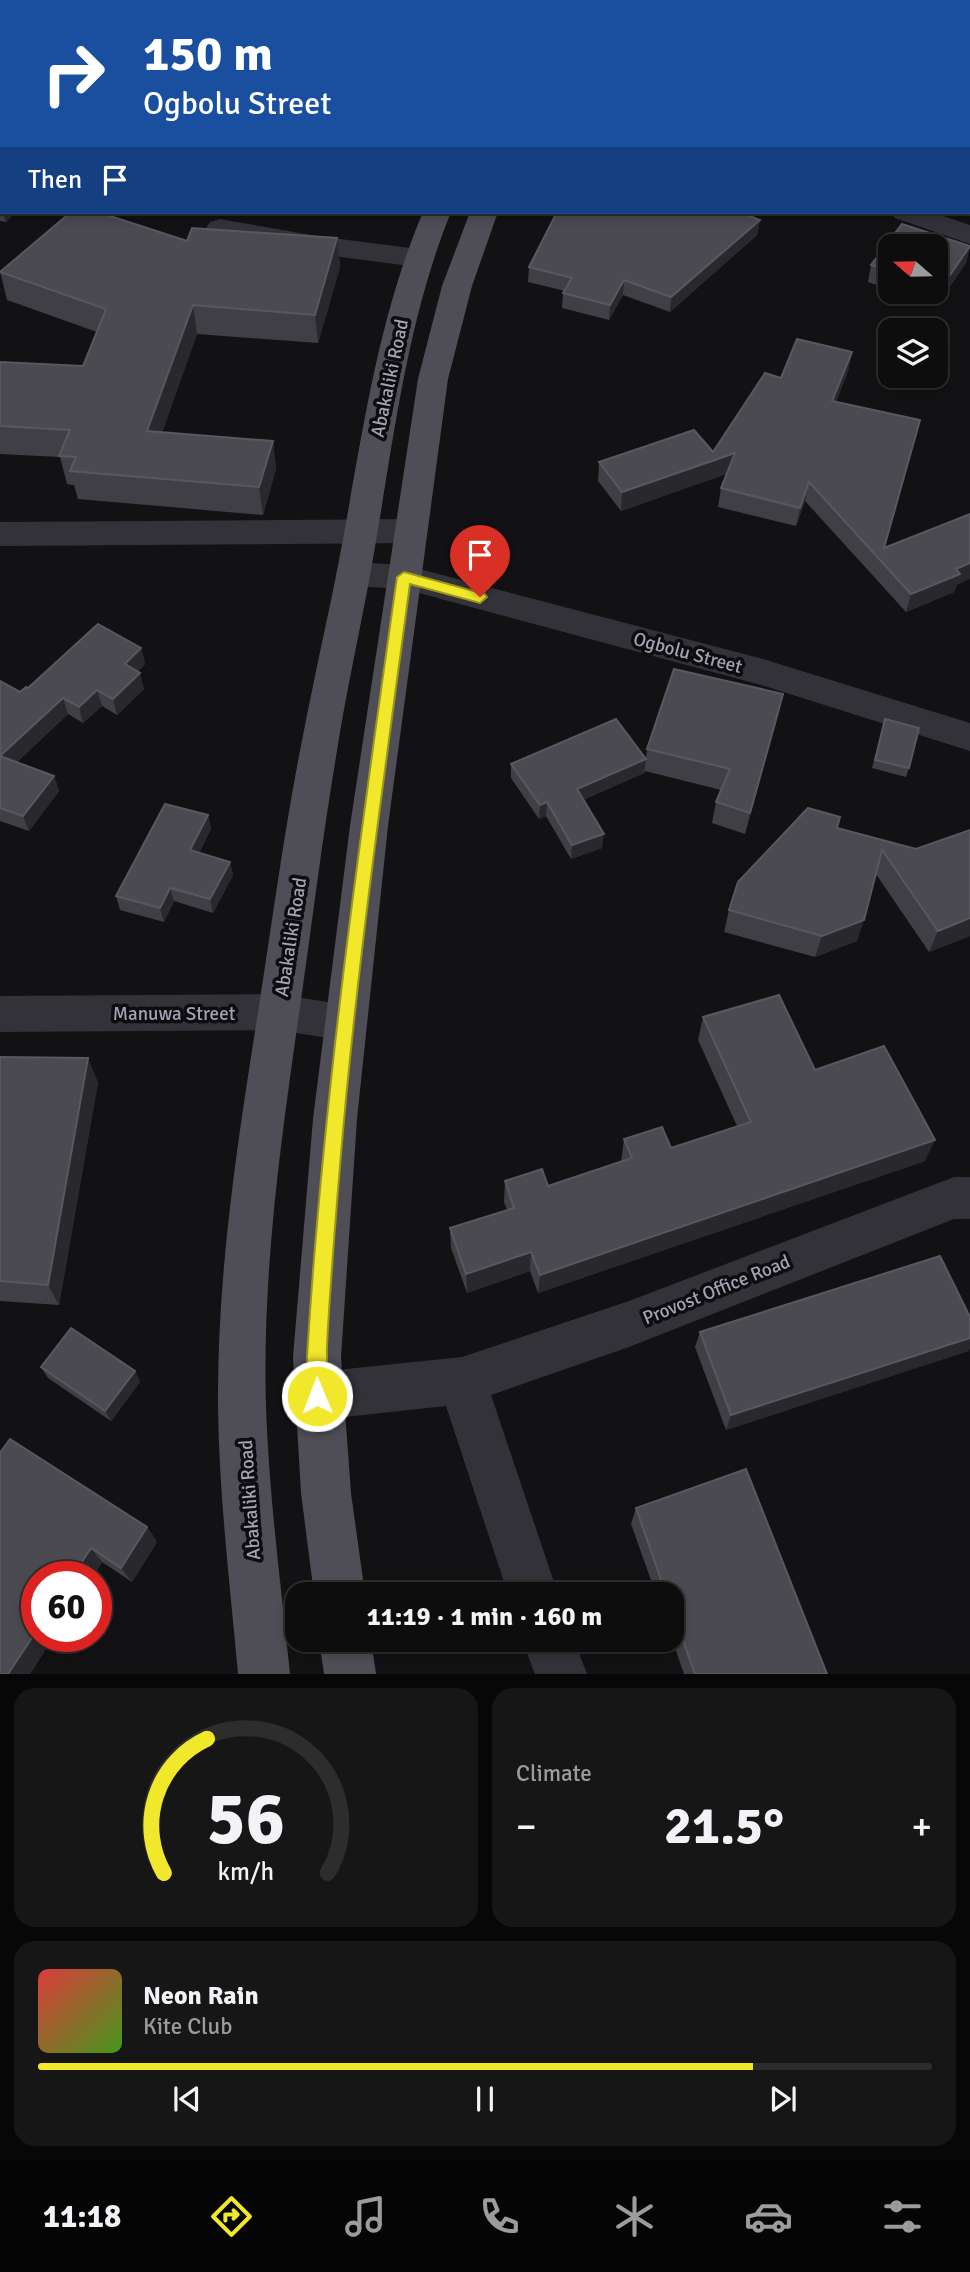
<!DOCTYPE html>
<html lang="en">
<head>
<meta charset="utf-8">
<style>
	body { margin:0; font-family:Signika,sans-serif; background:#171617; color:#f1f3f6; height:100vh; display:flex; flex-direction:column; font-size:26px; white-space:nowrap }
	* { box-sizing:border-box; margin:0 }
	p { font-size:23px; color:#9b9c9e }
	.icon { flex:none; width:38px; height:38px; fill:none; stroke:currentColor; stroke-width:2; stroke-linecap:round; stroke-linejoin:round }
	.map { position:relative; height:1674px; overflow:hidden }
	.sheet { display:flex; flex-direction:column; gap:14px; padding:14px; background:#080708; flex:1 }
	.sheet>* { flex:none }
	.guide { position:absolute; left:0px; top:0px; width:971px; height:214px; box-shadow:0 4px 10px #0003,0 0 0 2px #2e2d2e; background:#1a4fa0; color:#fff; overflow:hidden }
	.needle { width:46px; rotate:290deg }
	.buttons { position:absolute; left:878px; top:234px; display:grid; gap:14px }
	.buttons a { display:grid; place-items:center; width:70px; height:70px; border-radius:14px; background:#0e0d0e; box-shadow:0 4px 10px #0003,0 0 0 2px #2e2d2e; font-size:35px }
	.speed { position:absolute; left:21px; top:1561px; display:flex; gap:14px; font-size:35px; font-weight:700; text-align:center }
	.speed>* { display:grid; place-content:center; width:91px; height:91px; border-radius:50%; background:#0e0d0e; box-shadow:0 4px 10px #0003,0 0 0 2px #2e2d2e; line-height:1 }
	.speed .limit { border:10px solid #d22; background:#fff; color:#111 }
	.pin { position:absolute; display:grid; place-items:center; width:60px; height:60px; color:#fff; margin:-72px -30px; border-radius:50% 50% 50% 0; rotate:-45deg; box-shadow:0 0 7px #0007 }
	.pin .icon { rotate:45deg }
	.me { position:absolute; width:77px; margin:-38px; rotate:359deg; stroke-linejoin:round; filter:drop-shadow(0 0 5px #0008) }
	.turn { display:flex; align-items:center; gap:24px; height:147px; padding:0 28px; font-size:32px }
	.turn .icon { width:91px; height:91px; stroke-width:2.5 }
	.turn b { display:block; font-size:49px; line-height:60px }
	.then { display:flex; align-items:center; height:66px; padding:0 28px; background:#0003; gap:14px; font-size:26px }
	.big { font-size:52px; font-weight:700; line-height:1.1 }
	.sheet .widget { flex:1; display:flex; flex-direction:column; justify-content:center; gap:10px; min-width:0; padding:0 24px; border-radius:21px; background:#171617 }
	.sheet .dial { align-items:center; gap:0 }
	.dial svg { height:182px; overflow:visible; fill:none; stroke:#2e2d2e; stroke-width:7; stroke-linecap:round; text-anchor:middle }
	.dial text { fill:#f1f3f6; stroke:none }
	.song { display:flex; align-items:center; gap:21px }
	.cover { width:84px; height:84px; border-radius:10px; background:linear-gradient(135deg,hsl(0 70% 55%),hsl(100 70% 35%)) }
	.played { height:7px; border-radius:4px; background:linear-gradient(90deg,#f1e82b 80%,#2e2d2e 80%) }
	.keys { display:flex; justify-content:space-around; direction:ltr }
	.heat { display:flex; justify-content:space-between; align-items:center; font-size:38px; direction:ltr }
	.sheet .tiles { flex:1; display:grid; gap:14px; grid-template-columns:1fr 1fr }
	.widget:last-child { grid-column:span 2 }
	.trip { position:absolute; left:285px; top:1582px; width:399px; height:70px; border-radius:21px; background:#0e0d0e; box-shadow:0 4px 10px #0003,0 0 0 2px #2e2d2e; font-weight:700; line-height:70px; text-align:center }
	.menu { display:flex; height:112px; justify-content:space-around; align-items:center; background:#060506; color:#9b9c9e }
	.menu .icon { width:49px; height:49px }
	.menu .on { color:#f1e82b }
	.menu b { font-size:32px; color:#f1f3f6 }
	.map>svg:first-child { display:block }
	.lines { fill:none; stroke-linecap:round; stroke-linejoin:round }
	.minor { fill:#333238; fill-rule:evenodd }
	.secondary { fill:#414048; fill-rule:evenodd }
	.primary { fill:#4f4e57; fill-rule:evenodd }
	.wall { fill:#403f45 }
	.shaded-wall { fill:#29282c }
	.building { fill:#4b4a51; stroke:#585860; stroke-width:2 }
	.route { fill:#f1e82b; stroke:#9d971c; stroke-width:2 }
	.labels { text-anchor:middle; stroke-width:7; stroke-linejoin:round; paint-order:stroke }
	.street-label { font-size:19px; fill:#a2a3b3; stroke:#0d0c0e }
</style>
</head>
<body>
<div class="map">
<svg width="970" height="1674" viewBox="0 0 970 1674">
	<rect width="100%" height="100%" fill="#121113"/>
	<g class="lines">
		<g class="minor">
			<polygon points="891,212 931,212 970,225 970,244 895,218"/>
			<polygon points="220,219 317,236 418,249 428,252 432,258 428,264 418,267 317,254 210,234 206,228 210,222"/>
			<polygon points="411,519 423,523 428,531 423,539 411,543 0,546 0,522"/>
			<polygon points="353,562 404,565 763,659 970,723 970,751 761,685 404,589 353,586 341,583 336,574 341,565"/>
			<polygon points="278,994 346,1005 361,1010 367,1023 361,1036 346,1041 278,1030 0,1032 0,996"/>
			<polygon points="954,1177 970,1177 970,1219 954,1219 629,1347 491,1395 558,1594 508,1594 446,1406 317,1420 300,1413 293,1396 300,1379 317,1372 462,1357 629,1301"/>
			<polygon points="522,1640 574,1640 587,1674 535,1674"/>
		</g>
		<polygon class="secondary" points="357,0 386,0 387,2 358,2"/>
		<g class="primary">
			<polygon points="551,0 575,0 550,2"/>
			<polygon points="595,0 619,0 594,2"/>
			<path d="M423,212H451C403,331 392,457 369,581C358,640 345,698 336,757C322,840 312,924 300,1007C281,1140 262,1272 266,1407C269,1496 281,1585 290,1674H238C230,1585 219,1495 218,1406C217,1271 238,1139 259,1006C272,923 283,839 299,756C310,697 323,639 335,581C360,456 373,330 423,212Z"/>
			<polygon points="470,212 498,212 472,286 448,379 388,826 357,1119 341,1357 351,1493 365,1594 314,1594 301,1493 293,1357 313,1119 350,826 418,379 442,286"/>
			<polygon points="319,1640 371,1640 376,1674 324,1674"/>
		</g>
	</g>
	<g class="wall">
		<polygon points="0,160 2,160 2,212 15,212 6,222 0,221"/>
		<polygon points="760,220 757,235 670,312 623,295 609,320 562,308 563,293 565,291 528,282 529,267"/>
		<polygon points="902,224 970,246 966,263 937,305 898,292 936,292 936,247 891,247 891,290 868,282 871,265"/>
		<polygon points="337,238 340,267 318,343 197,334 162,432 273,441 276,469 263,515 78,499 74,485 67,484 60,457 0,454 0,362 83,366 97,332 7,300 0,271 187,241"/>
		<polygon points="852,352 848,371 836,402 884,548 957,585 954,592 906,612 805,501 796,526 718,507 721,488 726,474 621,511 598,481 599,462 713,452 781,378"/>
		<polygon points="141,648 145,664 138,671 144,689 117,715 102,706 83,723 68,714 17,762 54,776 59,791 29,831 0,821 0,681 20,692"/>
		<polygon points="783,694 778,716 745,834 712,823 716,802 721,790 645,771 644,773 583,800 602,848 571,859 546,816 539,819 511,778 511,764 646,758 647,749"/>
		<polygon points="885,719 909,768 906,777 872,768"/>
		<polygon points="208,815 211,829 199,853 230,862 233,875 213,913 174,901 164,922 120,910 116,896"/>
		<polygon points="837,828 916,849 970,830 970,936 929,952 876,874 857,941 815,957 724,932 729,910"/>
		<polygon points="703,1017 815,1070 925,1161 538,1293 530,1271 467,1293 451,1248 450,1228 507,1210 504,1202 505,1181 548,1186 621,1162 624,1139 671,1148 737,1126 698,1040"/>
		<polygon points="0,1057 98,1082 59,1305 0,1301"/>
		<polygon points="970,1317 970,1348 968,1351 726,1430 695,1347 700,1332"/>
		<polygon points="41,1367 135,1371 140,1382 111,1421 48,1378"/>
		<polygon points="0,1453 147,1527 157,1542 132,1582 102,1562 93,1577 37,1577 54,1636 30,1674 0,1674"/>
		<polygon points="636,1508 827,1674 684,1674 672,1639 672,1594 656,1594 631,1524"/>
	</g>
	<g class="shaded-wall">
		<polygon points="841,0 874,0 871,2 838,2"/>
		<polygon points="3,212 15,212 6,222"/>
		<polygon points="760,220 757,235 670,312 671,297"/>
		<polygon points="337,238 340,267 318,343 315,315"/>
		<polygon points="970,247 966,263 937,305 941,288"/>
		<polygon points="624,280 623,295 609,320 610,305"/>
		<polygon points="193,305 197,334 153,459 147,431"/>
		<polygon points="852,352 848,371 829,420 832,401"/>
		<polygon points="273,441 276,469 263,515 259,487"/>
		<polygon points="735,453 732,472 621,511 622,492"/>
		<polygon points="809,482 805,501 796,526 800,508"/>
		<polygon points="970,563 970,579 957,585 954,592 906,612 911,594 956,569"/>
		<polygon points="141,648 145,664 129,680 125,664"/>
		<polygon points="140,673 144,689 117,715 113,699"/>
		<polygon points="97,690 102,706 83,723 79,707"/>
		<polygon points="783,694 778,716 745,834 750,813"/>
		<polygon points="63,698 68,714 6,772 0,756"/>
		<polygon points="646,759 644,773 576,803 577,789"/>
		<polygon points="54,776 59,791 29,831 23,816"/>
		<polygon points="547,802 546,816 539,819 540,805"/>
		<polygon points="208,815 211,829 193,864 190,850"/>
		<polygon points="604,834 602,848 571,859 572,845"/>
		<polygon points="230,862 233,875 213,913 210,899"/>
		<polygon points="170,888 174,901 164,922 160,908"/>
		<polygon points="970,918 970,936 929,952 938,931"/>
		<polygon points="864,920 857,941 815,957 822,936"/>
		<polygon points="88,1058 98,1082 59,1305 48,1285"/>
		<polygon points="935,1140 925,1161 538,1293 540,1275"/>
		<polygon points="531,1252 530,1271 467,1293 466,1274"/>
		<polygon points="970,1338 970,1348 968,1351 726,1430 731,1415"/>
		<polygon points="135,1371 140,1382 111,1421 105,1411"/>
		<polygon points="147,1527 157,1542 132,1582 121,1568"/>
		<polygon points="91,1548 102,1562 93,1577 72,1577"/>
		<polygon points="37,1630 37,1636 54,1636 30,1674 8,1674"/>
	</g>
	<g class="building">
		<polygon points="181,0 227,0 234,2 179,2"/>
		<polygon points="718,0 757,0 761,2 715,2"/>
		<polygon points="819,0 841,0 838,2 819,2"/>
		<rect x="0" y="160" width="2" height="45"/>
		<polygon points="71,212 98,212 187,241 192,228 337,238 315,315 193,305 147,431 273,441 259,487 70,471 76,457 59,456 70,430 0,426 0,362 83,366 106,309 0,272"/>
		<polygon points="557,212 740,212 760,220 671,297 624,280 610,305 563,293 572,278 529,267"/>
		<polygon points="902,224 970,246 941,288 936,286 936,247 891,247 891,271 871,265"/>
		<polygon points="797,339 852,352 832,401 920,420 884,548 970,514 970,563 956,569 960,574 911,594 809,482 800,508 721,488 735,453 622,492 599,462 694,430 713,452 765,373 781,378"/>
		<polygon points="98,624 141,648 125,664 140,673 113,699 97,690 79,707 63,698 0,756 54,776 23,816 0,808 0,681 20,692 26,687 28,688"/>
		<polygon points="674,669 783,694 750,813 716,802 730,769 647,749"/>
		<polygon points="616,719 646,759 577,789 604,834 572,845 547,802 540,805 511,764"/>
		<polygon points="885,719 919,728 909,768 875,760"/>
		<polygon points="165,804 208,815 190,850 230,862 210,899 170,888 160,908 116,896"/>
		<polygon points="808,808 840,817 837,828 916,849 970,830 970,918 938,931 882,850 864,920 822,936 729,910 738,882"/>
		<polygon points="779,995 815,1070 884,1046 935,1140 540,1275 531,1252 466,1274 450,1228 514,1208 505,1181 542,1169 548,1186 632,1158 624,1139 662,1127 671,1148 751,1122 703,1017"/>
		<polygon points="0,1057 88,1058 48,1285 0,1281"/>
		<polygon points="940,1256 970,1317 970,1338 731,1415 700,1332"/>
		<polygon points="71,1328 135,1371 105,1411 41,1367"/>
		<polygon points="10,1439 147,1527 121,1568 91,1548 72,1577 37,1577 37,1630 8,1674 0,1674 0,1453"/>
		<polygon points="746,1469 827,1674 695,1674 672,1610 672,1594 666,1594 636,1508"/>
	</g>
	<path class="route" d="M404,572L485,594L487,597L480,603L410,584C384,778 356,972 340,1166C335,1226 330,1286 327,1346C326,1364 331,1387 324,1403L317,1406L310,1403L308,1396L307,1357C323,1096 360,837 397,577Z"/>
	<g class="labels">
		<g class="street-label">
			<text transform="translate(389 378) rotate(-78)" y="7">Abakaliki Road</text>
			<text transform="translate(688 652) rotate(15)" y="7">Ogbolu Street</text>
			<text transform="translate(290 937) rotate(-81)" y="7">Abakaliki Road</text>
			<text x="174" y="1020">Manuwa Street</text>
			<text transform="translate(716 1289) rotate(-22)" y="7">Provost Office Road</text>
			<text transform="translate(249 1500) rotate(-94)" y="7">Abakaliki Road</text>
		</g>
	</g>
</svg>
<div class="buttons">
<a><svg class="needle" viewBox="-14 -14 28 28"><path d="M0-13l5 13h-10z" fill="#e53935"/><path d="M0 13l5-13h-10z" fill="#9b9c9e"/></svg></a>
<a><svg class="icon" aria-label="layers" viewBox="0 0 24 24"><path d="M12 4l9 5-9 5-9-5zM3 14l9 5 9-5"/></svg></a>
</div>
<div class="speed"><div class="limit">60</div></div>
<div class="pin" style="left:480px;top:597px;background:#d93025"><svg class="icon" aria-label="arrive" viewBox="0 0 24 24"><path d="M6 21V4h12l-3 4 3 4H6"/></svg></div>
<svg class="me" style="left:317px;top:1396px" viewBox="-20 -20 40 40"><circle r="17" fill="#f1e82b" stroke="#fff" stroke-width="3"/><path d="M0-11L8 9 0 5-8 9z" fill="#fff"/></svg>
<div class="trip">11:19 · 1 min · 160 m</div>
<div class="guide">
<div class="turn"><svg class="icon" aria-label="right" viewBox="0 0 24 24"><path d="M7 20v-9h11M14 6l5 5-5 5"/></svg><div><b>150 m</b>Ogbolu Street</div></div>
<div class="then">Then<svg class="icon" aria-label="arrive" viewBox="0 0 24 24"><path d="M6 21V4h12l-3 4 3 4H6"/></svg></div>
</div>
</div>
<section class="sheet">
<div class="tiles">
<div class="widget dial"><svg viewBox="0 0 100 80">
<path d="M14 69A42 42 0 1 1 86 69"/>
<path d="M14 69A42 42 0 0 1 33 10" stroke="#f1e82b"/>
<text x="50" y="56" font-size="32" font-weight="700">56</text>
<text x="50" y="72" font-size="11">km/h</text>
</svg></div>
<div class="widget"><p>Climate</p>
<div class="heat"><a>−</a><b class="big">21.5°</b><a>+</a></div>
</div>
<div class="widget">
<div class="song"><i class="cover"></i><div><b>Neon Rain</b><p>Kite Club</p></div></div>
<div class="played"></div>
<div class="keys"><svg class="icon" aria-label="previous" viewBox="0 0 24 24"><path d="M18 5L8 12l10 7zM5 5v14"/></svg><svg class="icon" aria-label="pause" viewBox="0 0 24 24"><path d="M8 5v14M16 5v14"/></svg><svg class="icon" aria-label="next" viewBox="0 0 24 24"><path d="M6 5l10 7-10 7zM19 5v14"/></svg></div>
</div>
</div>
</section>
<nav class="menu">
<b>11:18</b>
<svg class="icon on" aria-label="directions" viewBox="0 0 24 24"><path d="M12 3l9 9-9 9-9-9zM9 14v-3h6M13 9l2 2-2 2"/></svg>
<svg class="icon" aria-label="music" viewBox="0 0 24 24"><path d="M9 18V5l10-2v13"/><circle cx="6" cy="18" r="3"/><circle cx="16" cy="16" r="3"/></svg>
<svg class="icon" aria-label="phone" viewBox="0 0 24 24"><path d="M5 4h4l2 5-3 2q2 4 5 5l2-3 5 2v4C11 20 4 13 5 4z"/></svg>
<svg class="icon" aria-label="climate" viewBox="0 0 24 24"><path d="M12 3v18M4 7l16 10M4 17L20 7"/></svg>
<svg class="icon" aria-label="car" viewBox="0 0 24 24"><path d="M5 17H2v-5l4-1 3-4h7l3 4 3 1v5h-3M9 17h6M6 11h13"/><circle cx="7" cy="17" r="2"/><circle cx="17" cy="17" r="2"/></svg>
<svg class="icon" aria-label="filters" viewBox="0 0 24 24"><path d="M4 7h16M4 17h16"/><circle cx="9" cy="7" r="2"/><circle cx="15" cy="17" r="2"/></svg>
</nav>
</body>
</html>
